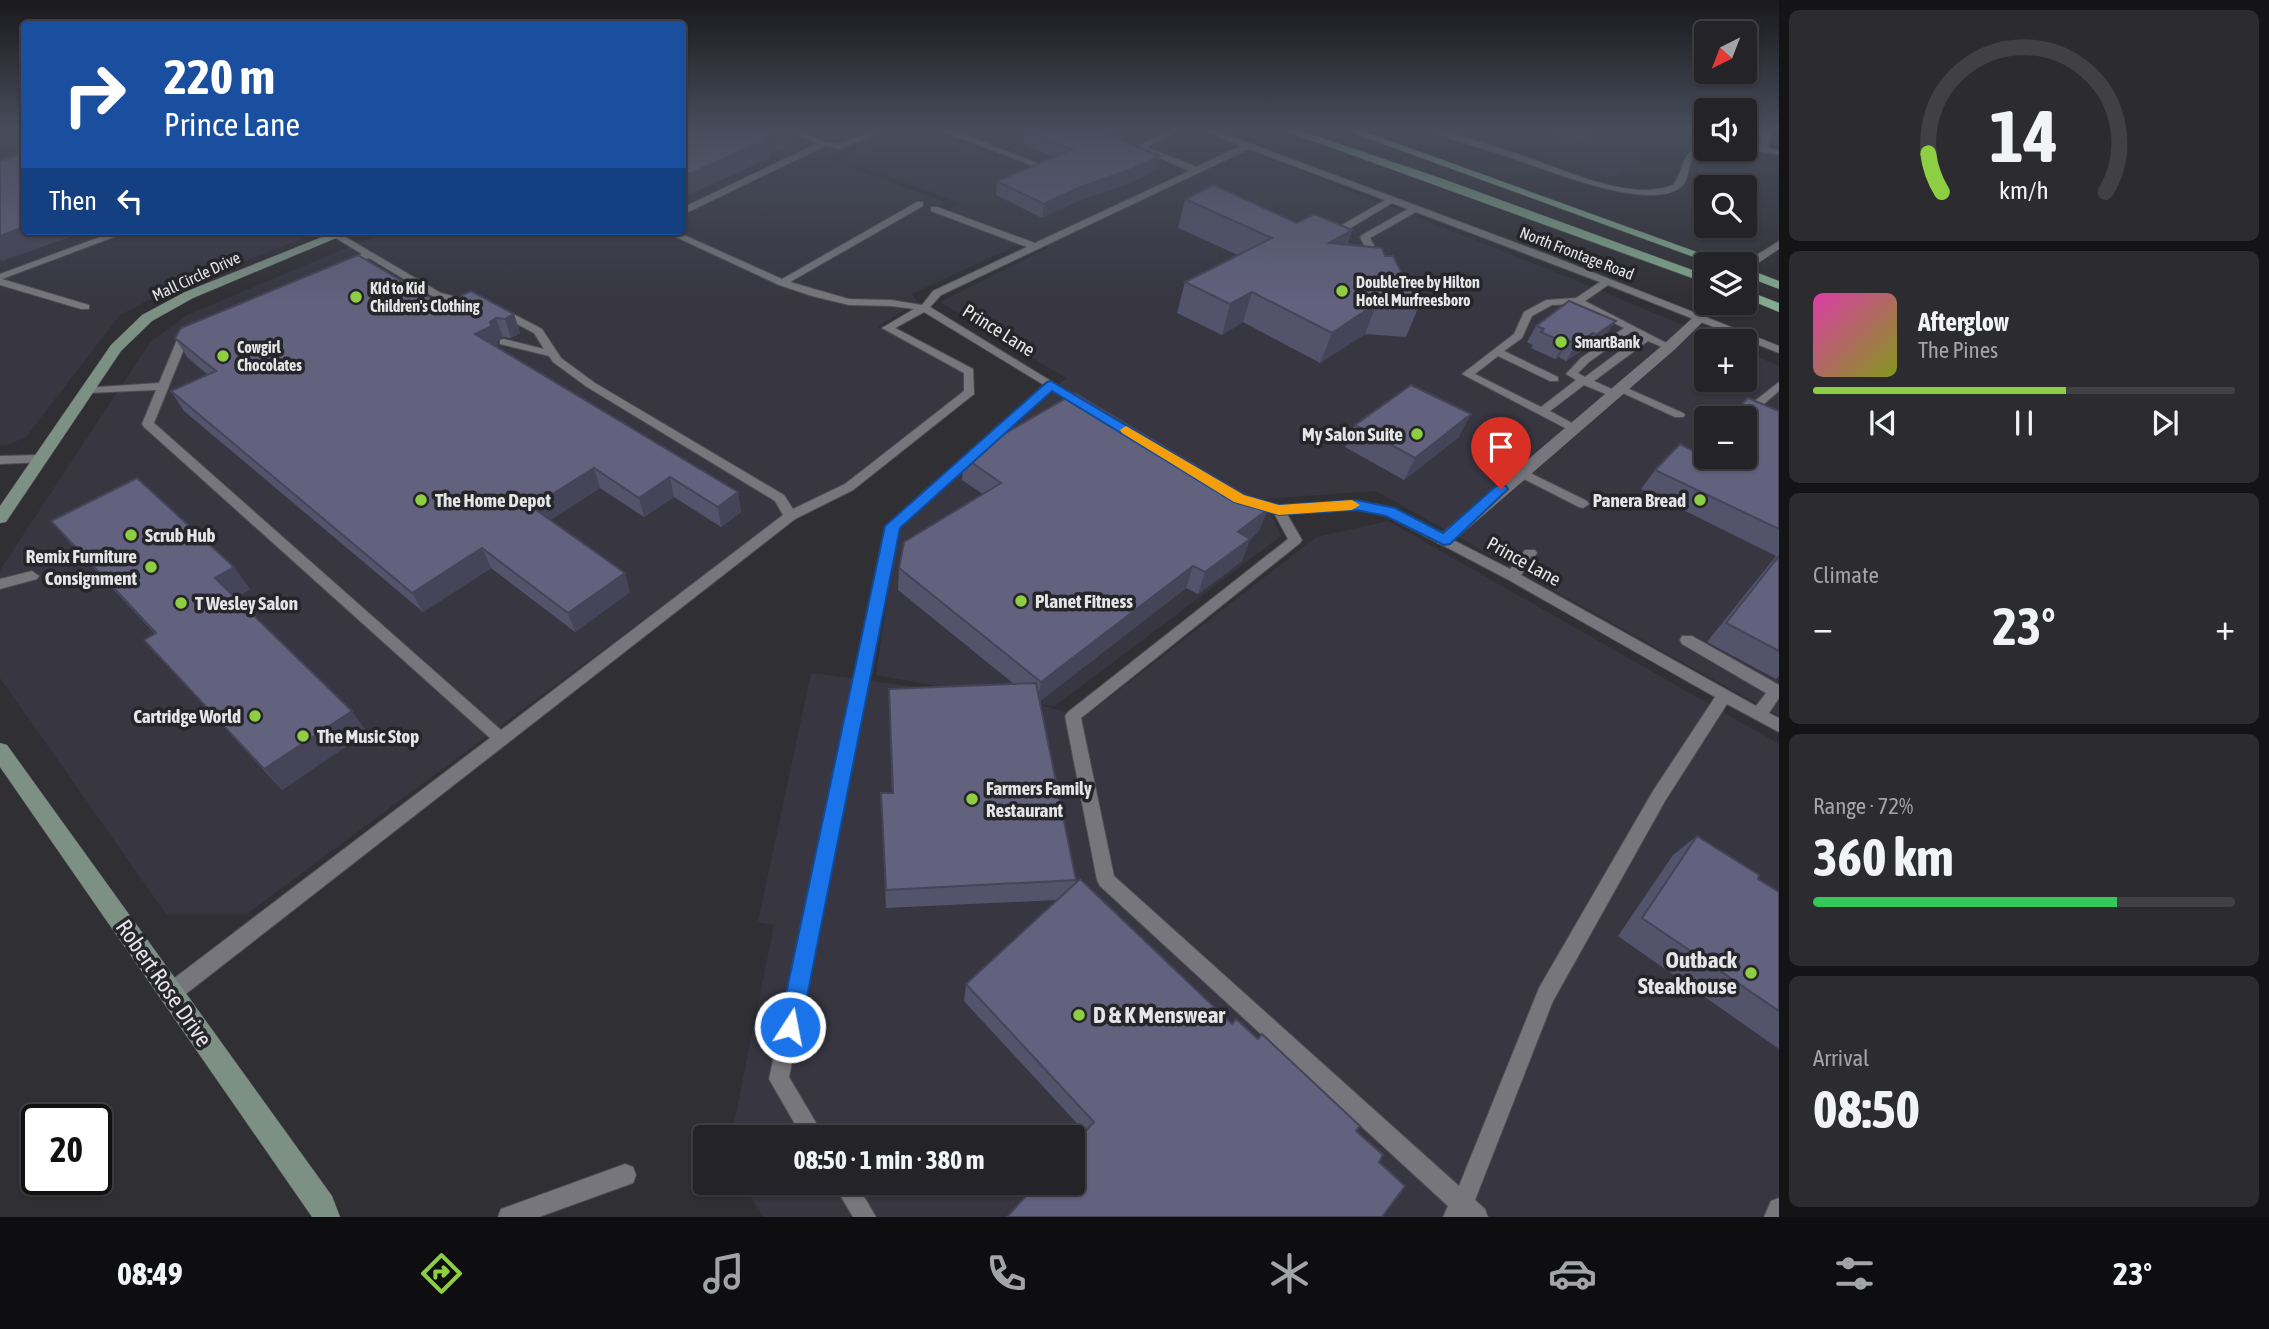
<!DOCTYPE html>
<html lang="en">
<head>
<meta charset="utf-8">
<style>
	body { margin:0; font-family:"Asap Condensed",sans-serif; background:#2c2b2f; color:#f1f3f6; height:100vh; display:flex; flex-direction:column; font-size:26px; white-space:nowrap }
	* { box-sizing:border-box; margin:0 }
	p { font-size:23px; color:#a3a4a7 }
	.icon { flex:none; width:38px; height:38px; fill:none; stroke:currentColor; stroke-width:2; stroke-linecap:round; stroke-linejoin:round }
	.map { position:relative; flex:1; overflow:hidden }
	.panel { display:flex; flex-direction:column; gap:10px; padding:10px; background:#141315; width:490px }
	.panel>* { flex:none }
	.guide { position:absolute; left:21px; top:21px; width:665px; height:214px; border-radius:7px; box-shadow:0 2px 5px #0004,0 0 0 2px #414044; background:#1a4fa0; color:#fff; overflow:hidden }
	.needle { width:46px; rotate:222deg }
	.tools { position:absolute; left:1694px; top:21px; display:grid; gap:14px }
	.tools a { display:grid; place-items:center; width:63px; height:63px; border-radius:7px; background:#242327; box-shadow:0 2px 5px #0004,0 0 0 2px #414044; font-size:35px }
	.speed { position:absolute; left:21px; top:1104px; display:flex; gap:14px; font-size:35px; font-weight:700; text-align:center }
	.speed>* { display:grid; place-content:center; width:91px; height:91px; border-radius:50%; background:#242327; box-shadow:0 2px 5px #0004,0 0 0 2px #414044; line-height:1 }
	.speed .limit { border:4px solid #111; border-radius:10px; background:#fff; color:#111 }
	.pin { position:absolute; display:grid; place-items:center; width:60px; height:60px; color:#fff; margin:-72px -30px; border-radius:50% 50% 50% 0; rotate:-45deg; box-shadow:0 0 7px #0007 }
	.pin .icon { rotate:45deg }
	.me { position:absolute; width:77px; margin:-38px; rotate:11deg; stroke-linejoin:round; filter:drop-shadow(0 0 5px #0008) }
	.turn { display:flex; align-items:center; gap:24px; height:147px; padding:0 28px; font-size:32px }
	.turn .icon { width:91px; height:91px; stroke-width:2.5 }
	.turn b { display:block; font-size:49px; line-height:60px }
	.then { display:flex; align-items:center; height:66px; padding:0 28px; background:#0003; gap:14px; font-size:26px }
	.big { font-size:52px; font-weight:700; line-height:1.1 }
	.panel .card { flex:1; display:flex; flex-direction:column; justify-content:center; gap:10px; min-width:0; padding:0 24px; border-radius:10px; background:#2c2b2f }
	.panel .dial { align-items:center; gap:0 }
	.dial svg { height:182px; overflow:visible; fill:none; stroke:#414044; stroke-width:7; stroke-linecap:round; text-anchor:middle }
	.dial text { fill:#f1f3f6; stroke:none }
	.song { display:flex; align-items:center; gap:21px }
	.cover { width:84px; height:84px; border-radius:10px; background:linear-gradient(135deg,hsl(320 70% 55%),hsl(70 70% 35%)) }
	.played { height:7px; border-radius:4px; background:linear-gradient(90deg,#8ece43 60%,#414044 60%) }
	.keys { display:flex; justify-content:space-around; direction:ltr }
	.heat { display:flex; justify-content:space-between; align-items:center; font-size:38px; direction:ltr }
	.charge { height:10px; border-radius:5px; background:linear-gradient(90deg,#34c759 72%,#414044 0) }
	.trip { position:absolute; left:693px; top:1125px; width:392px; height:70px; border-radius:7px; background:#242327; box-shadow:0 2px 5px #0004,0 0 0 2px #414044; font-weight:700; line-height:70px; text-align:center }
	.tabs { display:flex; height:112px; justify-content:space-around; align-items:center; background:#0e0e10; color:#a3a4a7 }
	.tabs .icon { width:49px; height:49px }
	.tabs .current { color:#8ece43 }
	.tabs b { font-size:32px; color:#f1f3f6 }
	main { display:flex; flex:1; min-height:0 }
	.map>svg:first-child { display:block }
	.built { fill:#373641; fill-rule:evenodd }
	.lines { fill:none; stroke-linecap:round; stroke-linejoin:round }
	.lane-casing { stroke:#4d4d51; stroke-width:2 }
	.street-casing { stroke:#4d4d51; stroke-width:1 }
	.secondary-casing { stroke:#4d4d51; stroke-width:1 }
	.primary-casing { stroke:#4d4d51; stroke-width:1 }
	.lane { fill:#76767c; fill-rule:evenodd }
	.street { fill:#76767c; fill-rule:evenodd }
	.secondary { fill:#7c9084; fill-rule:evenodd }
	.primary { fill:#82aa8c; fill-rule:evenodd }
	.wall { fill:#54536c }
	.shaded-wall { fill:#454458 }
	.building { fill:#62617e; stroke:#454458; stroke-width:2 }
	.route { fill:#1a73e8; stroke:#114b97; stroke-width:2 }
	.slow { fill:#f59e0b }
	.poi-dot { fill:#8ece43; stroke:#26262a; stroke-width:2.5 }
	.labels { text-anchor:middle; stroke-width:7; stroke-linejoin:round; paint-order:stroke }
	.far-street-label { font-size:16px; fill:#e5e5e8; stroke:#26262a }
	.far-poi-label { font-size:16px; font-weight:bold; fill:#e5e5e8; stroke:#26262a; text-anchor:start }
	.street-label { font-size:19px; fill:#e5e5e8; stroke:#26262a }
	.poi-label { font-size:19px; font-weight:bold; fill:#e5e5e8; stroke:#26262a; text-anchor:start }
	.near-poi-label { font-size:23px; font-weight:bold; fill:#e5e5e8; stroke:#26262a; text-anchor:end }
	.near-street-label { font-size:23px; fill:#e5e5e8; stroke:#26262a }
</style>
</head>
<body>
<main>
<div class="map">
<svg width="1779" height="1217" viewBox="0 0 1779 1217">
	<rect width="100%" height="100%" fill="#302f34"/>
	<g class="built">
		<polygon points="0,130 24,130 24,231 322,231 157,296 120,315 26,437 10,444 0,445"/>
		<polygon points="683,130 893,130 827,158 947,203 933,210 1020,244 912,294 918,302 877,327 886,329 965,372 964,391 845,485 782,517 247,914 166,914 0,678 0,570 151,341 189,314 387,231 682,231"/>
		<path d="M910,130H928L996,156L1052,130H1187L1261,156L1573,279L1721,341H1706V380H1745V351L1779,366V716L1376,491L1264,499L1281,536L1055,706L1037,704L1084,717L1316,537L1388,521L1779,744V1217H763L743,1183H1073V1138H731L774,925L758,922L811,673L1010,699L876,675L898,527L1066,378L940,302L1049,247L949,210L960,203L838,158ZM1706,418H1745V457H1706Z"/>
		<polygon points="951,130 1045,130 1002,150"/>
		<polygon points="1462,130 1686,130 1612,178"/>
	</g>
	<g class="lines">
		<defs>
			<g id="lane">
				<path d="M785,130C802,130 825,146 839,143C856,140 869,130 887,130L839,149L825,146L682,215V208L818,143Z"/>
				<polygon points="940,130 952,130 1053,169 1046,171"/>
				<path d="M1170,130H1181L1147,147L1196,167L1241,146L1202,130H1214L1554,257L1779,346V353L1608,285L1585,301L1674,347L1669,350L1648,341L1594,381L1616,391V395H1608L1584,385L1550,411L1579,427L1573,431L1569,430L1462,374L1514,334L1524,312L1546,300L1576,298L1600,282L1416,212L1370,238L1374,245L1373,258L1358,262V258L1363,256L1364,245L1360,237L1362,235L1408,209L1392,203L1347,230H1325V226L1342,225L1385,200L1249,149L941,295L930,307L1090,405L1084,408L1080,407L1052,390L899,528L789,1077L825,1138H803L769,1079L887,526L1044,385L924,312L895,328L973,369L974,394L853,490L795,519L178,1000L171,1002L164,1000L162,993L164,986L490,738L144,427L142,424L156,390L87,393L83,392V388L159,383L179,335L192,330L196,331V335L188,339L154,423L501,730L783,515L775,501L587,387L553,362L549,356L500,344V340L504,339L544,349L534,333L494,312V308H502L542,329L561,358L595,383L784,495L793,509L845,484L964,391V373L882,328L914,309L891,306L849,305L812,296L779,285L663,231H675L782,279L917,202H923V206L790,282L849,299L891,300L922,305L933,291L1027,247L931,211V207H937L1035,243L1189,171L1136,147ZM1576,304L1624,328L1581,358L1566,374L1576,380L1541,407L1475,374L1498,356L1550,381H1558V377L1504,351L1522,338L1532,316L1552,305ZM1631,332L1640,336L1585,377L1578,373L1589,362Z"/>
				<path d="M1432,130H1444C1472,140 1499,148 1527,157C1566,171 1632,202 1673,185C1688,166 1677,153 1706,145V149H1709L1693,156C1688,167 1689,183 1678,189C1643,211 1540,167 1503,155C1480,147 1452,142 1432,130Z"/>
				<polygon points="1750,130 1771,132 1768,148 1779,151 1779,155 1745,148 1745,144 1760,147 1764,135"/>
				<polygon points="116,231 130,231 2,279 89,305 89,309 81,309 0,285 0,274"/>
				<polygon points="337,232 441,293 484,304 479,307 434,297 369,258 347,267 341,267 341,263 362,254 334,237 332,235"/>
				<polygon points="1779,382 1779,391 1759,408 1751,408 1751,404"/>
				<polygon points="1620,385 1683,413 1685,415 1683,417 1675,417 1616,390 1616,386"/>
				<polygon points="40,455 46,459 44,462 0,464 0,456"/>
				<polygon points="1520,468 1587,501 1589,504 1583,508 1579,507 1516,475 1514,472"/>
				<path d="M1243,495L1279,506L1356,501L1390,508L1510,569L1525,550H1535L1537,553L1521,575L1756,706L1766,693L1682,644L1680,640L1682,636H1692L1779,685V698L1769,713L1779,718V732L1727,704L1665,801L1553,1001L1475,1200L1485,1209L1488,1217H1443L1448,1206L1100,886L1097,880L1065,716L1068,712L1288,539L1274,513L1239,502L1237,499ZM1356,509L1387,516L1507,579L1715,697L1653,791L1539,988L1459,1186L1114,876L1081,718L1300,543L1302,540L1287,514Z"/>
				<polygon points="32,571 39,576 37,579 0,589 0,579"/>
				<polygon points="625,1164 633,1167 636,1175 633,1183 539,1217 498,1217 501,1209"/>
				<polygon points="833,1183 856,1183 876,1217 853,1217"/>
				<polygon points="1779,1198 1779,1217 1764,1217 1771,1201"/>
			</g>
			<g id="street">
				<polygon points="1779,241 1779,249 1745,272 1745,264 1742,264"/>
				<polygon points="1709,303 1722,303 1674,350 1450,544 1438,544 1436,540 1438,536 1664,344"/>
			</g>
			<g id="secondary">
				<polygon points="337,231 353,231 193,298 152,321 121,351 6,522 0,523 0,506 111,345 142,315 185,292"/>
				<polygon points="0,743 7,745 332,1196 340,1217 312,1217 0,767"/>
			</g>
			<g id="primary">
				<polygon points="1283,130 1298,130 1443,179 1706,275 1706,283"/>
				<polygon points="1345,130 1360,130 1730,264 1713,264"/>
				<polygon points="1745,268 1779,281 1779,289 1745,276"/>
				<polygon points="1745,290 1779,303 1779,312 1745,298"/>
			</g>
		</defs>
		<use href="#lane" class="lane-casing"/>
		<use href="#street" class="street-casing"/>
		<use href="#secondary" class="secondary-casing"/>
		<use href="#primary" class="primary-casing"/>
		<use href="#lane" class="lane"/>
		<use href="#street" class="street"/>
		<use href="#secondary" class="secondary"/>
		<use href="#primary" class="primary"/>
	</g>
	<g class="wall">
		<polygon points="1552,130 1602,130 1580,142 1551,132"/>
		<polygon points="1025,131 1114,131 1113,137 1160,156 1158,169 1130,183 1078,201 1042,218 996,195 997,181 1055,157 1024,145"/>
		<polygon points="1185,199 1297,223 1352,230 1347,245 1385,256 1419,306 1406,337 1365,334 1320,363 1243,322 1222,335 1177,313 1185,282 1238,255 1178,228"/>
		<polygon points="1569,301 1605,337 1586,351 1583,350 1566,361 1559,357 1555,359 1531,348 1533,345 1527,342 1536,326"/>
		<polygon points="442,305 514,314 520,333 511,338 503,337 497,341 498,345 496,346 738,492 741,512 721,527 674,497 644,517 600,488 550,520 630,592 575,632 491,568 423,612 184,411 171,391 208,375 187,357 175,338"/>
		<polygon points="1779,411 1779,676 1776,679 1707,642 1776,556 1641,489 1655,470"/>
		<polygon points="1355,425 1459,437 1404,480 1345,447"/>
		<polygon points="964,457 1259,531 1250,539 1242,561 1198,594 1186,588 1040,701 1076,880 1075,883 1232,1024 1258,1039 1360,1126 1085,1132 964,1001 966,984 1058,900 886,908 881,793 892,793 889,689 1014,684 898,590 899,568 983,494 962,480"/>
		<polygon points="51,521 250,589 235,598 367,732 282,790 144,640 155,634 70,543"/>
		<polygon points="1697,836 1758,879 1779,892 1779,1049 1618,936 1673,855"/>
	</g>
	<g class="shaded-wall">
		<polygon points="772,130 787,130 789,146 770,154 770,158 682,198 682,177"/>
		<polygon points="1586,130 1602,130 1580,142"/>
		<polygon points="1160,156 1158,169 1130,183 1078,201 1042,218 1044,204 1080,187"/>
		<polygon points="24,227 24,231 87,231 2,261 0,259 0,236"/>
		<polygon points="1352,230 1341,259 1329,243"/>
		<polygon points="1252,292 1243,322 1222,335 1230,304"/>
		<polygon points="1377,303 1365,334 1320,363 1332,333"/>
		<polygon points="514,314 520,333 511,338 505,319"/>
		<polygon points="496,318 503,337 497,341 498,345 482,353 475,334"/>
		<polygon points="1616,321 1605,337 1586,351 1596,335"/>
		<polygon points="1593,333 1583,350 1566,361 1576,344"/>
		<polygon points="1569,341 1559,357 1555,359 1565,343"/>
		<polygon points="1471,414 1459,437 1404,480 1415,458"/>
		<polygon points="594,468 600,488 539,527 532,507"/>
		<polygon points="670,477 674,497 644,517 639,498"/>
		<polygon points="738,492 741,512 721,527 718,507"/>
		<polygon points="1268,509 1259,531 1230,554 1238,532"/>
		<polygon points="1250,539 1242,561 1198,594 1205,572"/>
		<polygon points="482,548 491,568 423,612 412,593"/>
		<polygon points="1193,566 1186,588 1037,703 1041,682"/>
		<polygon points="234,567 250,589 231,600 215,578"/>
		<polygon points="625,573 630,592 575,632 568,613"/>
		<polygon points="352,711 367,732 282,790 264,769"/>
	</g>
	<g class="building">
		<polygon points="682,130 780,130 764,138 769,139 682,177"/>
		<polygon points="1027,130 1112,130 1114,131 1107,134 1160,156 1132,169 1080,187 1044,204 997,181 1073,149 1025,131"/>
		<polygon points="24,153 24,227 0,236 0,161"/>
		<polygon points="1214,185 1297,223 1314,214 1352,230 1329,243 1382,248 1385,256 1393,256 1419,306 1377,303 1332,333 1252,292 1230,304 1185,282 1272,238 1185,199"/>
		<polygon points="358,255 442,305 462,301 462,295 471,291 514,314 505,319 496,318 490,322 492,326 475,334 738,492 718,507 670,477 639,498 594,468 532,507 625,573 568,613 482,548 412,593 171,391 216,371 175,338 181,328"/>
		<polygon points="1569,301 1616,321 1596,335 1593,333 1576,344 1569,341 1565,343 1541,332 1544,329 1536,326"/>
		<polygon points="1411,385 1471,414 1415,458 1355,425"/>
		<polygon points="1075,393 1268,509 1238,532 1250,539 1205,572 1193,566 1041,682 899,568 904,542 1001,483 964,457"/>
		<polygon points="1748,398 1779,411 1779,529 1655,470 1680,444 1695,452 1706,440 1706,457 1745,457 1745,418 1728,418"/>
		<polygon points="137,478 234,567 215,578 352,711 264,769 144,640 156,633 51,521"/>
		<polygon points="1779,556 1779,651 1726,623"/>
		<polygon points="1036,683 1076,880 886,890 881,793 893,793 889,689"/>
		<polygon points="1697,836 1759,875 1758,879 1779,892 1779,1011 1642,918"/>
		<polygon points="1080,879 1232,1024 1236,1019 1258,1039 1262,1034 1360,1126 1356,1131 1383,1155 1379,1162 1405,1186 1382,1217 1007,1217 1038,1183 1073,1183 1073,1145 1094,1122 966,984"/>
	</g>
	<linearGradient id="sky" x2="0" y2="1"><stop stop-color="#1a1a1d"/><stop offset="0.43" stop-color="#484d5c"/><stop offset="1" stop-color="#484d5c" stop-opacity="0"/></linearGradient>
	<rect width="1779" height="301" fill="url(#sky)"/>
	<polygon class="route" points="1051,381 1244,495 1279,505 1356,500 1395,508 1443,533 1496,486 1506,486 1508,489 1450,544 1444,545 1386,516 1356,510 1279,515 1234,502 1052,391 900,528 801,1027 798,1035 790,1038 782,1035 779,1027 885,526 1047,382"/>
	<polygon class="slow" points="1126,426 1244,495 1279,505 1352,500 1360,505 1352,510 1279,515 1234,502 1122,433 1120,430"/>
	<g class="poi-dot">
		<circle cx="1342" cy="291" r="7"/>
		<circle cx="356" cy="297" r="7"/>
		<circle cx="1561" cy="342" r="7"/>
		<circle cx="223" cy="356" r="7"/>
		<circle cx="1417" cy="434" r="7"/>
		<circle cx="421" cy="500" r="7"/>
		<circle cx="1700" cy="500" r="7"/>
		<circle cx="131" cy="535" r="7"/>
		<circle cx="151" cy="567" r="7"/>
		<circle cx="1021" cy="601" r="7"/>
		<circle cx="181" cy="603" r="7"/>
		<circle cx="255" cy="716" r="7"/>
		<circle cx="303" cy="736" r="7"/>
		<circle cx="972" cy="799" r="7"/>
		<circle cx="1751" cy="973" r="7"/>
		<circle cx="1079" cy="1015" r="7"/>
	</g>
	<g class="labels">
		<g class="far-street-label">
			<text transform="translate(1577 253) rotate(21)" y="6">North Frontage Road</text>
			<text transform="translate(196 276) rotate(-25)" y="6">Mall Circle Drive</text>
		</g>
		<g class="far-poi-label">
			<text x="1356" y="288">DoubleTree by Hilton<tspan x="1356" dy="18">Hotel Murfreesboro</tspan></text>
			<text x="370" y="294">KId to Kid<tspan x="370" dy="18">Children's Clothing</tspan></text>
			<text x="1575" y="348">SmartBank</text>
			<text x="237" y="353">Cowgirl<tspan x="237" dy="18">Chocolates</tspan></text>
		</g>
		<g class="street-label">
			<text transform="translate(999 330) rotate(32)" y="7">Prince Lane</text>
			<text transform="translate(1524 561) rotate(29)" y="7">Prince Lane</text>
		</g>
		<g class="poi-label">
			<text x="1403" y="441" text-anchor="end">My Salon Suite</text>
			<text x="435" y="507">The Home Depot</text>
			<text x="1686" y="507" text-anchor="end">Panera Bread</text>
			<text x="145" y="542">Scrub Hub</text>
			<text x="137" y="563" text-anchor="end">Remix Furniture<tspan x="137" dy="22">Consignment</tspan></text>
			<text x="1035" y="608">Planet Fitness</text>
			<text x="195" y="610">T Wesley Salon</text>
			<text x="241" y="723" text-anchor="end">Cartridge World</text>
			<text x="317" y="743">The Music Stop</text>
			<text x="986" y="795">Farmers Family<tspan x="986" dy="22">Restaurant</tspan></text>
		</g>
		<g class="near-poi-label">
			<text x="1737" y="968">Outback<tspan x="1737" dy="26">Steakhouse</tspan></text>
			<text x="1093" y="1023" text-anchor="start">D &amp; K Menswear</text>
		</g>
		<g class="near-street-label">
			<text transform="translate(164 983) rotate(55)" y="8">Robert Rose Drive</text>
		</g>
	</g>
</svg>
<div class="tools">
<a><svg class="needle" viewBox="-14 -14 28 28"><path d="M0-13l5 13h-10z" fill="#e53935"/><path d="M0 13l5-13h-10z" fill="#a3a4a7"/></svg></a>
<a><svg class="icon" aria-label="sound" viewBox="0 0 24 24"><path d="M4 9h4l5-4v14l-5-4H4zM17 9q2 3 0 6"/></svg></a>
<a><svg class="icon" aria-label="search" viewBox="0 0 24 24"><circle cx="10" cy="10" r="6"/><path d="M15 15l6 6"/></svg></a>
<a><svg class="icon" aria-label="layers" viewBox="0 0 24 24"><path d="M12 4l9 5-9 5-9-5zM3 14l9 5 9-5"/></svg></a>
<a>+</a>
<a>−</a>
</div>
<div class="speed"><div class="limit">20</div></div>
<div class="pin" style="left:1501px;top:489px;background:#d93025"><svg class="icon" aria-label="arrive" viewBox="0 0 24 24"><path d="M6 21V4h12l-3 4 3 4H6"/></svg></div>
<svg class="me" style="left:790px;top:1027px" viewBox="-20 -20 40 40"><circle r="17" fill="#1a73e8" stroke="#fff" stroke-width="3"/><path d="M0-11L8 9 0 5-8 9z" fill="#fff"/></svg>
<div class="trip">08:50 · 1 min · 380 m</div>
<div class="guide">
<div class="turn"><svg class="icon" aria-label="right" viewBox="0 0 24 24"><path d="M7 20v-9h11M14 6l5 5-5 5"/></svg><div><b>220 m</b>Prince Lane</div></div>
<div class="then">Then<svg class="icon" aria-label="left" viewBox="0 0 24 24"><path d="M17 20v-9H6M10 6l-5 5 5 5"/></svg></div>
</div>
</div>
<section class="panel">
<div class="card dial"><svg viewBox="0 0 100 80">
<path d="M14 69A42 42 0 1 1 86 69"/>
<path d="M14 69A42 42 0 0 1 8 52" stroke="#8ece43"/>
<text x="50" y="56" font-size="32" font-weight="700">14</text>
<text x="50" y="72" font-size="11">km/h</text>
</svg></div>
<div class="card">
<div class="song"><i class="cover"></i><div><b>Afterglow</b><p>The Pines</p></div></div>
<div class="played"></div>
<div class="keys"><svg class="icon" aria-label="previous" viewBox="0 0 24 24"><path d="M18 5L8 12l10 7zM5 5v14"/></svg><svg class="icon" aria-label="pause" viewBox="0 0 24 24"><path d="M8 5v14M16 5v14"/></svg><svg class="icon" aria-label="next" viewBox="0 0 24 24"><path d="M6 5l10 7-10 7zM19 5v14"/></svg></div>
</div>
<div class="card"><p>Climate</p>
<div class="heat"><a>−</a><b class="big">23°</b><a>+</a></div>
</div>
<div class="card"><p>Range · 72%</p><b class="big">360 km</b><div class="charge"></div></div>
<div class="card"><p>Arrival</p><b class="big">08:50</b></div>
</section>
</main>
<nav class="tabs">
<b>08:49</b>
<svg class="icon current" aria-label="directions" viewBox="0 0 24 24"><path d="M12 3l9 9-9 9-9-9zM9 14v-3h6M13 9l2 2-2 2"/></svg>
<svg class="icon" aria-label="music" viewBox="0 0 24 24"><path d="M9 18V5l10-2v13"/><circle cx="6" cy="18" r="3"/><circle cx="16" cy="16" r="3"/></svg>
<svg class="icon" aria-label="phone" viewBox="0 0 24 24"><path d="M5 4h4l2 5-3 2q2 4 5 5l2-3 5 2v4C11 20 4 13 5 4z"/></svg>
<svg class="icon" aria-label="climate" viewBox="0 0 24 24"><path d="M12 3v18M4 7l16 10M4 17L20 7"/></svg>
<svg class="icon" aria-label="car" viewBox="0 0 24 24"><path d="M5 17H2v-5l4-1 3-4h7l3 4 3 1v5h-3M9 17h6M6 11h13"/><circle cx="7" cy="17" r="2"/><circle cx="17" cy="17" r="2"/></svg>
<svg class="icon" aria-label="filters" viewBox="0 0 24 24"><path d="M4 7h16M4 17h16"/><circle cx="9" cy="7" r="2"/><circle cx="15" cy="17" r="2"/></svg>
<b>23°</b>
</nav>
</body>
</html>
